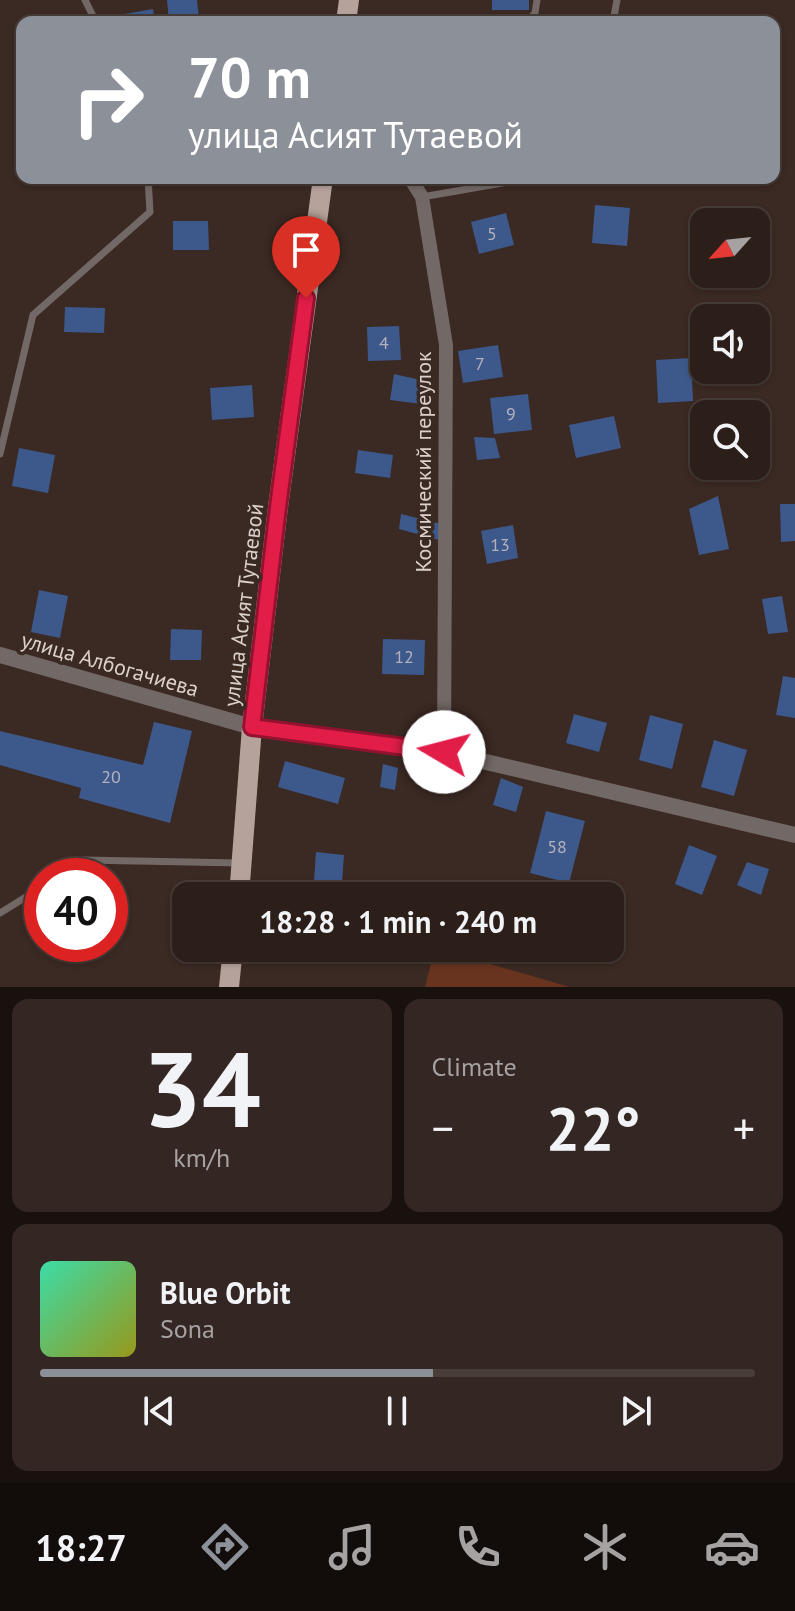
<!DOCTYPE html>
<html lang="en">
<head>
<meta charset="utf-8">
<style>
	body { margin:0; font-family:"PT Sans",sans-serif; background:#342723; color:#f1f3f6; height:100vh; display:flex; flex-direction:column; font-size:30px; white-space:nowrap }
	* { box-sizing:border-box; margin:0 }
	p { font-size:26px; color:#a6a2a2 }
	.icon { flex:none; width:44px; height:44px; fill:none; stroke:currentColor; stroke-width:2; stroke-linecap:round; stroke-linejoin:round }
	.map { position:relative; height:987px; overflow:hidden }
	.drawer { display:flex; flex-direction:column; gap:12px; padding:12px; background:#18110e; flex:1 }
	.drawer>* { flex:none }
	.hud { position:absolute; left:16px; top:16px; width:764px; height:168px; border-radius:16px; box-shadow:0 2px 6px #0004,0 0 0 2px #483d39; background:#8c9099; color:#fff; overflow:hidden }
	.needle { width:52px; rotate:243deg }
	.fabs { position:absolute; left:690px; top:208px; display:grid; gap:16px }
	.fabs a { display:grid; place-items:center; width:80px; height:80px; border-radius:16px; background:#2c1f1a; box-shadow:0 2px 6px #0004,0 0 0 2px #483d39; font-size:40px }
	.speed { position:absolute; left:24px; top:858px; display:flex; gap:16px; font-size:40px; font-weight:700; text-align:center }
	.speed>* { display:grid; place-content:center; width:104px; height:104px; border-radius:50%; background:#2c1f1a; box-shadow:0 2px 6px #0004,0 0 0 2px #483d39; line-height:1 }
	.speed .limit { border:12px solid #d22; background:#fff; color:#111 }
	.pin { position:absolute; display:grid; place-items:center; width:68px; height:68px; color:#fff; margin:-82px -34px; border-radius:50% 50% 50% 0; rotate:-45deg; box-shadow:0 0 8px #0007 }
	.pin .icon { rotate:45deg }
	.me { position:absolute; width:88px; margin:-44px; rotate:278deg; stroke-linejoin:round; filter:drop-shadow(0 0 6px #0008) }
	.turn { display:flex; align-items:center; gap:28px; height:168px; padding:0 40px; font-size:36px }
	.turn .icon { width:104px; height:104px; stroke-width:2.5 }
	.turn b { display:block; font-size:56px; line-height:68px }
	.big { font-size:60px; font-weight:600; line-height:1.1 }
	.drawer .tile { flex:1; display:flex; flex-direction:column; justify-content:center; gap:12px; min-width:0; padding:0 28px; border-radius:16px; background:#342723 }
	.drawer .dial { align-items:center; gap:0 }
	.dial b { font-size:104px; line-height:1 }
	.song { display:flex; align-items:center; gap:24px }
	.cover { width:96px; height:96px; border-radius:12px; background:linear-gradient(135deg,hsl(160 70% 55%),hsl(60 70% 35%)) }
	.played { height:8px; border-radius:4px; background:linear-gradient(90deg,#8c9099 55%,#483d39 55%) }
	.keys { display:flex; justify-content:space-around; direction:ltr }
	.heat { display:flex; justify-content:space-between; align-items:center; font-size:44px; direction:ltr }
	.drawer .tiles { flex:1; display:grid; gap:12px; grid-template-columns:1fr 1fr }
	.tile:last-child { grid-column:span 2 }
	.trip { position:absolute; left:172px; top:882px; width:452px; height:80px; border-radius:16px; background:#2c1f1a; box-shadow:0 2px 6px #0004,0 0 0 2px #483d39; font-weight:600; line-height:80px; text-align:center }
	.tab-bar { display:flex; height:128px; justify-content:space-around; align-items:center; background:#120c0a; color:#a6a2a2 }
	.tab-bar .icon { width:56px; height:56px }
	.tab-bar .selected { color:#8c9099 }
	.tab-bar b { font-size:36px; color:#f1f3f6 }
	.map>svg:first-child { display:block }
	.green { fill:#68331f }
	.building { fill:#3d588b }
	.lines { fill:none; stroke-linecap:round; stroke-linejoin:round }
	.service { stroke:#726865; stroke-width:7 }
	.minor { stroke:#726865; stroke-width:14 }
	.tertiary { stroke:#726865; stroke-width:16 }
	.primary { stroke:#b5a29b; stroke-width:20 }
	.route-casing { stroke:#92132f; stroke-width:20 }
	.route { stroke:#e11d48; stroke-width:14 }
	.labels { text-anchor:middle; stroke-width:7; stroke-linejoin:round; paint-order:stroke }
	.number-label { font-size:18px; fill:#b4b2bc }
	.street-label { font-size:22px; fill:#dcd0cc; stroke:#3b2923 }
</style>
</head>
<body>
<div class="map">
<svg width="795" height="987" viewBox="0 0 795 987">
	<rect width="100%" height="100%" fill="#3b2923"/>
	<polygon class="green" points="435,948 570,987 425,987"/>
	<g class="building">
		<polygon points="167,0 197,0 199,18 169,22"/>
		<rect x="492" y="0" width="37" height="10"/>
		<polygon points="153,9 155,22 120,22 119,15"/>
		<polygon points="595,205 630,208 627,246 592,243"/>
		<polygon points="506,213 514,245 479,254 471,222"/>
		<polygon points="173,221 208,221 209,250 173,250"/>
		<polygon points="65,307 105,308 104,333 64,332"/>
		<polygon points="399,326 401,360 368,361 367,327"/>
		<polygon points="498,345 503,377 463,383 458,351"/>
		<polygon points="691,358 693,401 658,403 656,360"/>
		<polygon points="394,374 434,383 429,405 390,400"/>
		<polygon points="252,385 254,417 212,420 210,388"/>
		<polygon points="528,394 532,430 494,434 490,398"/>
		<polygon points="614,416 621,448 576,458 569,425"/>
		<polygon points="474,437 495,438 500,458 477,460"/>
		<polygon points="19,448 55,455 48,493 12,486"/>
		<polygon points="358,450 393,455 390,478 355,473"/>
		<polygon points="718,496 729,549 699,555 689,509"/>
		<polygon points="780,504 795,504 795,541 781,542"/>
		<polygon points="401,514 441,524 439,540 399,529"/>
		<polygon points="513,525 518,558 487,564 481,531"/>
		<polygon points="39,590 68,596 60,638 31,632"/>
		<polygon points="782,596 788,632 768,634 762,599"/>
		<polygon points="171,629 202,630 201,660 170,660"/>
		<polygon points="383,639 425,640 424,675 382,674"/>
		<polygon points="783,676 795,678 795,718 776,715"/>
		<polygon points="574,714 607,723 599,752 566,743"/>
		<polygon points="650,715 683,724 672,769 639,760"/>
		<polygon points="154,722 192,731 170,823 79,798 81,788 0,765 0,731 143,765"/>
		<polygon points="714,740 747,750 734,796 701,787"/>
		<polygon points="285,761 345,778 338,804 278,787"/>
		<polygon points="383,764 398,768 395,790 380,787"/>
		<polygon points="501,778 523,787 516,812 493,805"/>
		<polygon points="546,811 585,821 569,883 530,873"/>
		<polygon points="689,845 717,856 702,895 675,884"/>
		<polygon points="316,852 344,855 341,896 313,896"/>
		<polygon points="747,862 769,869 761,895 737,885"/>
	</g>
	<g class="lines">
		<g class="service">
			<polyline points="85,0 96,22"/>
			<polyline points="527,22 535,13 537,0"/>
			<polyline points="613,22 617,0"/>
			<polyline points="422,197 531,178"/>
			<polyline points="0,454 33,315 150,212 148,178"/>
			<polyline points="59,876 84,860 240,863"/>
			<polyline points="0,913 42,887"/>
		</g>
		<polyline class="minor" points="410,178 422,197 446,345 444,752"/>
		<polyline class="tertiary" points="0,655 252,727 444,752 795,835"/>
		<g class="primary">
			<polyline points="346,22 349,0"/>
			<polyline points="239,896 252,727 278,507 323,178"/>
			<polyline points="229,987 233,948"/>
		</g>
	</g>
	<g class="lines">
		<defs>
			<polyline id="route" points="306,298 278,507 252,727 444,752"/>
		</defs>
		<use href="#route" class="route-casing"/>
		<use href="#route" class="route"/>
	</g>
	<g class="labels">
		<g class="number-label">
			<text x="492" y="240">5</text>
			<text x="384" y="349">4</text>
			<text x="480" y="370">7</text>
			<text x="511" y="420">9</text>
			<text x="500" y="551">13</text>
			<text x="404" y="663">12</text>
			<text x="111" y="783">20</text>
			<text x="557" y="853">58</text>
		</g>
		<g class="street-label">
			<text transform="translate(423 462) rotate(-90)" y="8">Космический переулок</text>
			<text transform="translate(243 605) rotate(-83)" y="8">улица Асият Тутаевой</text>
			<text transform="translate(110 664) rotate(16)" y="8">улица Албогачиева</text>
		</g>
	</g>
</svg>
<div class="fabs">
<a><svg class="needle" viewBox="-14 -14 28 28"><path d="M0-13l5 13h-10z" fill="#e53935"/><path d="M0 13l5-13h-10z" fill="#a6a2a2"/></svg></a>
<a><svg class="icon" aria-label="sound" viewBox="0 0 24 24"><path d="M4 9h4l5-4v14l-5-4H4zM17 9q2 3 0 6"/></svg></a>
<a><svg class="icon" aria-label="search" viewBox="0 0 24 24"><circle cx="10" cy="10" r="6"/><path d="M15 15l6 6"/></svg></a>
</div>
<div class="speed"><div class="limit">40</div></div>
<div class="pin" style="left:306px;top:298px;background:#d93025"><svg class="icon" aria-label="arrive" viewBox="0 0 24 24"><path d="M6 21V4h12l-3 4 3 4H6"/></svg></div>
<svg class="me" style="left:444px;top:752px" viewBox="-20 -20 40 40"><circle r="19" fill="#fff"/><path d="M0-13L10 11 0 6-10 11z" fill="#e11d48"/></svg>
<div class="trip">18:28 · 1 min · 240 m</div>
<div class="hud">
<div class="turn"><svg class="icon" aria-label="right" viewBox="0 0 24 24"><path d="M7 20v-9h11M14 6l5 5-5 5"/></svg><div><b>70 m</b>улица Асият Тутаевой</div></div>
</div>
</div>
<section class="drawer">
<div class="tiles">
<div class="tile dial"><b>34</b><p>km/h</p></div>
<div class="tile"><p>Climate</p>
<div class="heat"><a>−</a><b class="big">22°</b><a>+</a></div>
</div>
<div class="tile">
<div class="song"><i class="cover"></i><div><b>Blue Orbit</b><p>Sona</p></div></div>
<div class="played"></div>
<div class="keys"><svg class="icon" aria-label="previous" viewBox="0 0 24 24"><path d="M18 5L8 12l10 7zM5 5v14"/></svg><svg class="icon" aria-label="pause" viewBox="0 0 24 24"><path d="M8 5v14M16 5v14"/></svg><svg class="icon" aria-label="next" viewBox="0 0 24 24"><path d="M6 5l10 7-10 7zM19 5v14"/></svg></div>
</div>
</div>
</section>
<nav class="tab-bar">
<b>18:27</b>
<svg class="icon selected" aria-label="directions" viewBox="0 0 24 24"><path d="M12 3l9 9-9 9-9-9zM9 14v-3h6M13 9l2 2-2 2"/></svg>
<svg class="icon" aria-label="music" viewBox="0 0 24 24"><path d="M9 18V5l10-2v13"/><circle cx="6" cy="18" r="3"/><circle cx="16" cy="16" r="3"/></svg>
<svg class="icon" aria-label="phone" viewBox="0 0 24 24"><path d="M5 4h4l2 5-3 2q2 4 5 5l2-3 5 2v4C11 20 4 13 5 4z"/></svg>
<svg class="icon" aria-label="climate" viewBox="0 0 24 24"><path d="M12 3v18M4 7l16 10M4 17L20 7"/></svg>
<svg class="icon" aria-label="car" viewBox="0 0 24 24"><path d="M5 17H2v-5l4-1 3-4h7l3 4 3 1v5h-3M9 17h6M6 11h13"/><circle cx="7" cy="17" r="2"/><circle cx="17" cy="17" r="2"/></svg>
</nav>
</body>
</html>
